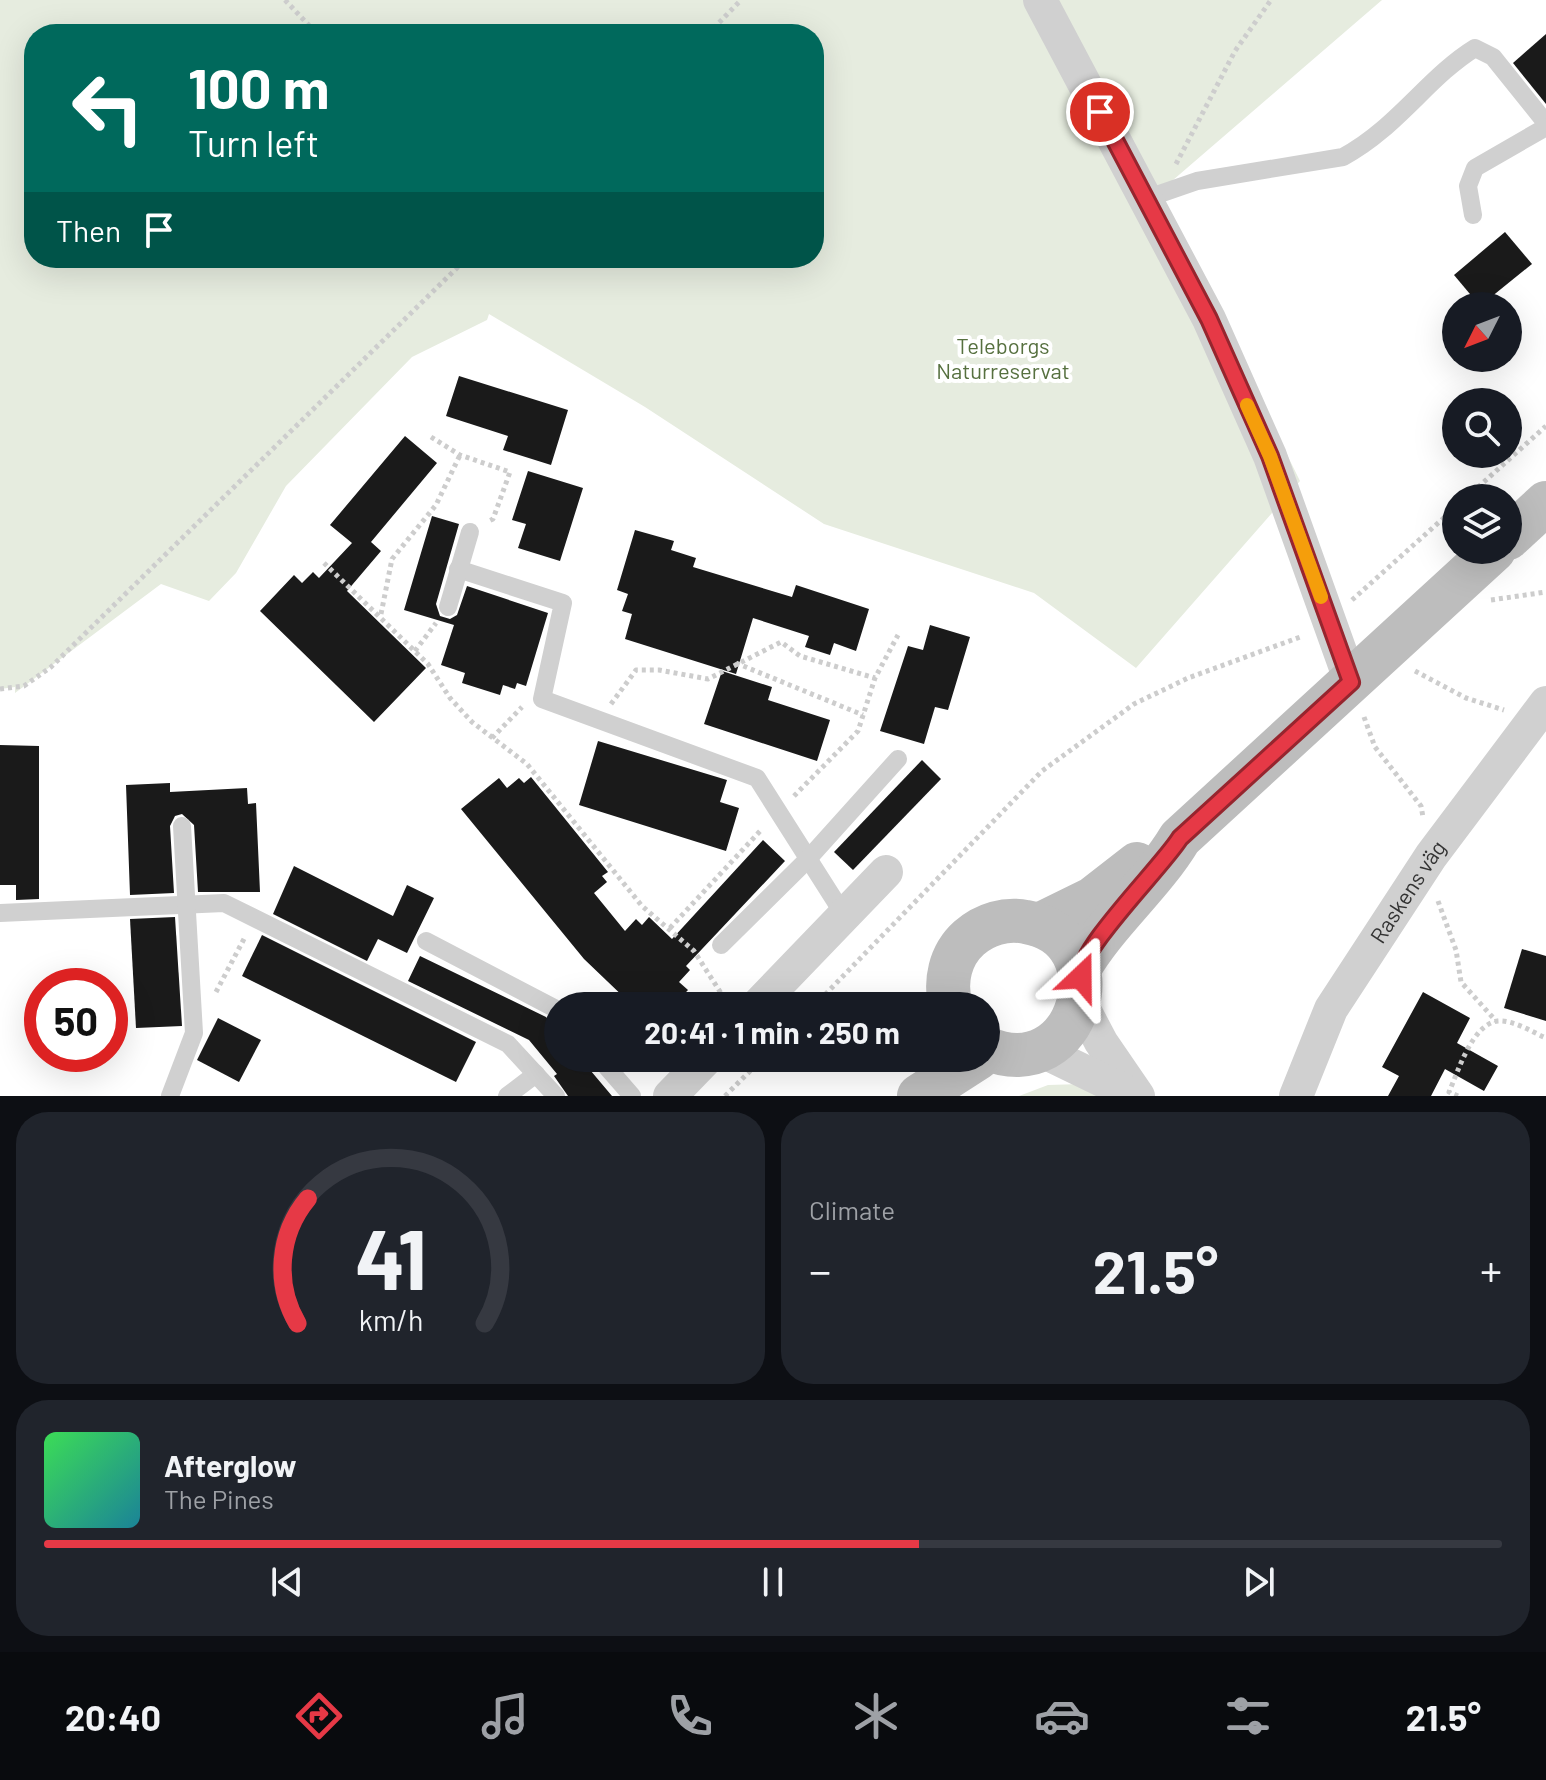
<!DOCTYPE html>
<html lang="en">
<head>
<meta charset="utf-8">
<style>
	body { margin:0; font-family:Barlow,sans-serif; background:#20242c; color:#f1f3f6; height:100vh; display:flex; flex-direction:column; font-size:30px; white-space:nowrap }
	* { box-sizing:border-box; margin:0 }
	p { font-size:26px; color:#9ea1a6 }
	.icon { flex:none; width:44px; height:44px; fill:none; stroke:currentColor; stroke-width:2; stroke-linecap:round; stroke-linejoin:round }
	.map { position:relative; height:1096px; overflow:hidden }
	.side { display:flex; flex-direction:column; gap:16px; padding:16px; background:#0d0f14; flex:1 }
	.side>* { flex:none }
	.top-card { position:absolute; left:24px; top:24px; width:800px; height:244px; border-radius:32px; box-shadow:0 8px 32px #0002; background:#00695c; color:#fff; overflow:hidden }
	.needle { width:52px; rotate:228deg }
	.buttons { position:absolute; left:1442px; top:292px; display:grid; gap:16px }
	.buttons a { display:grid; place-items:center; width:80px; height:80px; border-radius:50%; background:#171b24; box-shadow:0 8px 32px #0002; font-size:40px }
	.speed { position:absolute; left:24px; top:968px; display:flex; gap:16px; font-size:40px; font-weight:700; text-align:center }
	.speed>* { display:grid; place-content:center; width:104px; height:104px; border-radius:50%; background:#171b24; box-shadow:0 8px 32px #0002; line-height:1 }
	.speed .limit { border:12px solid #d22; background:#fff; color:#111 }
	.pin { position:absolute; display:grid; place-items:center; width:68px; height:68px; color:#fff; margin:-34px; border:4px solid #fff; border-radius:50%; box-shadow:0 2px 8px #0007 }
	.me { position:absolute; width:88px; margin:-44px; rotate:23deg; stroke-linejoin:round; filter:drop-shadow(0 0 6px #0008) }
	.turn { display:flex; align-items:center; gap:28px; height:168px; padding:0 32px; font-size:36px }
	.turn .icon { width:104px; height:104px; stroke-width:2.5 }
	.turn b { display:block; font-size:56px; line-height:68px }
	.then { display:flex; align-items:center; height:76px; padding:0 32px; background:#0003; gap:16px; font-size:30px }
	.big { font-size:60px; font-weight:700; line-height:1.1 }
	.side .tile { flex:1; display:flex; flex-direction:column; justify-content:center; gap:12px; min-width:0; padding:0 28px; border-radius:32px; background:#20242c }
	.side .dial { align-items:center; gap:0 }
	.dial svg { height:208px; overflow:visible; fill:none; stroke:#363941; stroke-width:7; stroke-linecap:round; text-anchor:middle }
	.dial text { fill:#f1f3f6; stroke:none }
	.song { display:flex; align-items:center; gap:24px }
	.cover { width:96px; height:96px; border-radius:12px; background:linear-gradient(135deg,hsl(130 70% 55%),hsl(190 70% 35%)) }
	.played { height:8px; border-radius:4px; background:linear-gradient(90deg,#e63946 60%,#363941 60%) }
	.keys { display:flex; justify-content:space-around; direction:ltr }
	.heat { display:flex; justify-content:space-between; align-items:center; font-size:44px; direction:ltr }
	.side .tiles { flex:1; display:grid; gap:16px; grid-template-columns:1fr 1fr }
	.tile:last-child { grid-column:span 2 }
	.trip { position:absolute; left:544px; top:992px; width:456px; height:80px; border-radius:40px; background:#171b24; box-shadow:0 8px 32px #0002; font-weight:700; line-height:80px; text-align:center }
	.menu { display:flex; height:128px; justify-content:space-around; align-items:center; background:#090b0e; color:#9ea1a6 }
	.menu .icon { width:56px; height:56px }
	.menu .selected { color:#e63946 }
	.menu b { font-size:36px; color:#f1f3f6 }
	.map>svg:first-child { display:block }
	.green { fill:#e6ecdf; fill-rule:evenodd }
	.building { fill:#1a1a1a }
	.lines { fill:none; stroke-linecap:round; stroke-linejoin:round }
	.path { stroke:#cdcdcd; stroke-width:5; stroke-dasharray:4 4; stroke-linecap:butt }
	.lane { stroke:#d0d0d0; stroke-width:18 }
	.street { stroke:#d0d0d0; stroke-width:34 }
	.secondary { stroke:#bdbdbd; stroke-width:44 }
	.route-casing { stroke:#96252e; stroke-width:20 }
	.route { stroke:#e63946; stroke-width:14 }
	.slow { stroke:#f59e0b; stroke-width:14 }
	.labels { text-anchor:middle; stroke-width:8; stroke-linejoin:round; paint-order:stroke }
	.park-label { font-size:22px; fill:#56703f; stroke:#fff }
	.street-label { font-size:22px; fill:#333; stroke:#fff }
</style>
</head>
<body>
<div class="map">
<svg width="1546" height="1096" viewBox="0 0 1546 1096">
	<rect width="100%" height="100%" fill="#fff"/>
	<g class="green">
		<path d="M0,0H1382L1158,193L1300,481L1136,668L1034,593L824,524L645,407L489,314L487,320L412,357L286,486L236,573L209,601L161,584L15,693V687L0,689ZM34,34H814V258H34Z"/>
		<polygon points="1082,1084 1101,1096 1019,1096 1048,1085"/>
	</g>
	<g class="building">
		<polygon points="1546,34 1546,104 1513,63"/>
		<polygon points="1505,232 1532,264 1480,306 1454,275"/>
		<polygon points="459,376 568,410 551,465 503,450 508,436 446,416"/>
		<polygon points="405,436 437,463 371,542 381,551 347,591 426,668 374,722 260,611 294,575 302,583 313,572 319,578 352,543 330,525"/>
		<polygon points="528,471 583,488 560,561 518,548 526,524 512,520"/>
		<polygon points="432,516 459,524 436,604 440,616 450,619 457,615 467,586 548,613 526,686 517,683 515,689 503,685 500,695 462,683 465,673 441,665 454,625 404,610"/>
		<polygon points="635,530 674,541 671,550 696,558 693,567 792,597 796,585 869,609 856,651 834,643 830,655 805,647 809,636 753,618 736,674 625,639 632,614 622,611 628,594 617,590"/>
		<polygon points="930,625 970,637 948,710 935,707 924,744 880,731 908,646 923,650"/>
		<polygon points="722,671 772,687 768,700 830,720 817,761 704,724"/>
		<polygon points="598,741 727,780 720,802 739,808 726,851 579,805"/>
		<polygon points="0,745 39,746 39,899 16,900 16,885 0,885"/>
		<polygon points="922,760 941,779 853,870 834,852"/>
		<polygon points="531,777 608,872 602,876 607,882 594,893 625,931 636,919 642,925 649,917 672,939 763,840 785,861 686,966 690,970 679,982 688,990 673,1006 649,1006 637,995 630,1003 584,959 461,809 499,778 507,788 519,778 524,783"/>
		<polygon points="170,783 170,792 247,788 248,804 256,803 260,892 198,892 194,825 182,814 175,816 170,826 174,893 130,895 126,785"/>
		<polygon points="294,866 393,916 407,885 434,898 407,953 378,939 367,961 273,914"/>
		<polygon points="175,917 182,1026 136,1028 130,919"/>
		<polygon points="262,935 476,1042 456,1082 242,976"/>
		<polygon points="1522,949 1546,956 1546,1021 1504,1008"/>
		<polygon points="420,956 546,1017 558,1032 558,1058 580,1058 612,1096 568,1096 554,1076 557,1074 529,1040 408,981"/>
		<polygon points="1423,992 1470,1018 1457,1043 1498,1066 1484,1091 1445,1069 1431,1096 1388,1096 1399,1076 1382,1067"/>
		<polygon points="218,1018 261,1040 239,1082 197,1060"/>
	</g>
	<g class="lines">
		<g class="path">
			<polyline points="285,0 317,34"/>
			<polyline points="708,34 741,0"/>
			<polyline points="1176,164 1235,51 1271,0"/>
			<polyline points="431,437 460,455 510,472 493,519 487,522"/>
			<polyline points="1466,498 1546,426"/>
			<polyline points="324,563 428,664 450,698 472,722 527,764 642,906 694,951 726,1001"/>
			<polyline points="1352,600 1456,507"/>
			<polyline points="1491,600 1546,592"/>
			<polyline points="381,614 392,559 436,505 460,455"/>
			<polyline points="415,651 436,623"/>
			<polyline points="736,663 863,715"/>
			<polyline points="1415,671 1466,698 1504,710"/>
			<polyline points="0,689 24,686 51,667 467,258"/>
			<polyline points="611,704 636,670 659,670 708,679 781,642 800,656 875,678"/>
			<polyline points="1364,717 1375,747 1421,806 1423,817"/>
			<polyline points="492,738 522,707"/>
			<polyline points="794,796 858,731 875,678 898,635"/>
			<polyline points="1438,901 1456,950 1461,982 1496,1021"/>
			<polyline points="670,928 762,829"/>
			<polyline points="216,992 245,937"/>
			<polyline points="814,1006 1042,771 1134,704 1188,678 1303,636"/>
			<polyline points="725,1096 763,1058"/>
			<path d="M1458,1096L1449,1092C1458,1072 1472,1024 1498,1021C1514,1020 1532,1032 1546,1038"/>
		</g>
		<g class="lane">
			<path d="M1145,199L1197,181L1343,157C1397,128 1428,77 1475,48L1493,57L1546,123"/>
			<polyline points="1473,215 1468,186 1475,168 1546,127"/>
			<polyline points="458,569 563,603 542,699 757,778 844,915"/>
			<polyline points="448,607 470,532"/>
			<polyline points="0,913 224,903 508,1044 556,1096"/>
			<polyline points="426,941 558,1010"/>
			<polyline points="721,945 808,859 898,759"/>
			<polyline points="599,1058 632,1096"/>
			<polyline points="170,1096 194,1033 182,826"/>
			<polyline points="507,1096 536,1074"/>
		</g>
		<g class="street">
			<polyline points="1040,0 1209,319 1270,456 1351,682"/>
			<polyline points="1080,1002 1101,1042 1138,1096"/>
			<polyline points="757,1006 886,872"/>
			<polyline points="1040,1050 1135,1096"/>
			<polyline points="670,1096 707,1058"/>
			<path id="s1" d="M1296,1096L1331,1009L1431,856L1546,703"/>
		</g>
		<g class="secondary">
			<polyline points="1508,538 1546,503"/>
			<polyline points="1039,925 1092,899 1137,864"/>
			<path d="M1079,969C1107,921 1151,886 1180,838L1494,550"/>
			<path d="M951,1006C944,982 950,955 969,938C985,924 1006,918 1026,922C1122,938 1080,1089 986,1048"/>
			<polyline points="919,1096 978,1058"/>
		</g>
	</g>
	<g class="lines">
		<defs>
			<path id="route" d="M1081,977C1076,951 1162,867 1180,838L1351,682L1270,456L1209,319L1100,112"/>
		</defs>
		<use href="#route" class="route-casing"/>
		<use href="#route" class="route"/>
		<polyline class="slow" points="1247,405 1270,456 1321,597"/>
	</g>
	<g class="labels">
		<g class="park-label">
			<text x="1003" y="354">Teleborgs<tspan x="1003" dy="25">Naturreservat</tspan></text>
		</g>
		<g class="street-label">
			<text dy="8" stroke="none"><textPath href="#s1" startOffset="234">Raskens väg</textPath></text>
		</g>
	</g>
</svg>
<div class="buttons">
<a><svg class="needle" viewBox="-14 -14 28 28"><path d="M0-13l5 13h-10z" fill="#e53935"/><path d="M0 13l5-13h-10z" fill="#9ea1a6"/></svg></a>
<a><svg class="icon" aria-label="search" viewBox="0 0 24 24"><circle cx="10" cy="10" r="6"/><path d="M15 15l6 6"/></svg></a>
<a><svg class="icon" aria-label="layers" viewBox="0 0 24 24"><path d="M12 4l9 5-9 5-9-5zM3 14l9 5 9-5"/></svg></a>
</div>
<div class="speed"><div class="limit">50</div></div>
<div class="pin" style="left:1100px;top:112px;background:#d93025"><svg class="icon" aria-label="arrive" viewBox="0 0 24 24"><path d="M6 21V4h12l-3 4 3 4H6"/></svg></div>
<svg class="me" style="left:1081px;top:977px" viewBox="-20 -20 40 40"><path d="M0-17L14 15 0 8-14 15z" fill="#e63946" stroke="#fff" stroke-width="4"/></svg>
<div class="trip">20:41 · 1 min · 250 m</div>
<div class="top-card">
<div class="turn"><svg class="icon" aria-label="left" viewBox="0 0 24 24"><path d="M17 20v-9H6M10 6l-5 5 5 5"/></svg><div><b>100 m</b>Turn left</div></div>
<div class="then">Then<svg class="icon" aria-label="arrive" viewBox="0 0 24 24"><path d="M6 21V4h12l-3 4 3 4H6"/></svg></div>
</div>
</div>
<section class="side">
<div class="tiles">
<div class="tile dial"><svg viewBox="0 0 100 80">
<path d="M14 69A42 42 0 1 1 86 69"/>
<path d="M14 69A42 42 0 0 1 18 21" stroke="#e63946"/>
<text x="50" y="56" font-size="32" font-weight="700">41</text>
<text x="50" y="72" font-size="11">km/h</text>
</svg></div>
<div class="tile"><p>Climate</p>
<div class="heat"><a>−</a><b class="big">21.5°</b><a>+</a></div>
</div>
<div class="tile">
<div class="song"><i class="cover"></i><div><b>Afterglow</b><p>The Pines</p></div></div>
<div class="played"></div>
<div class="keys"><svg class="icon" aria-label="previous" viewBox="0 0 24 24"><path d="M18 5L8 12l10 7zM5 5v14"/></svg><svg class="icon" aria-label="pause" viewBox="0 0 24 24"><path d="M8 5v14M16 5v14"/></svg><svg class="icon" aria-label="next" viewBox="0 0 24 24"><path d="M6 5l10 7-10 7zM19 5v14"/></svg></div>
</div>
</div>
</section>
<nav class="menu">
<b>20:40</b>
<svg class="icon selected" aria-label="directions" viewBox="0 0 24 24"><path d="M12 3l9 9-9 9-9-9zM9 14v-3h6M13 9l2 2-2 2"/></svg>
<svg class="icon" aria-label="music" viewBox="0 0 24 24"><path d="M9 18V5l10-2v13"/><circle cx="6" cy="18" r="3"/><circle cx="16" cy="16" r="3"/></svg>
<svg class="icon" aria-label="phone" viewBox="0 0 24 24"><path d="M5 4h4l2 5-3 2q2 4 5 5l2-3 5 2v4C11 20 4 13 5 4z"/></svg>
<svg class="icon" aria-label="climate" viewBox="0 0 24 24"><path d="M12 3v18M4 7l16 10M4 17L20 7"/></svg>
<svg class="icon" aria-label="car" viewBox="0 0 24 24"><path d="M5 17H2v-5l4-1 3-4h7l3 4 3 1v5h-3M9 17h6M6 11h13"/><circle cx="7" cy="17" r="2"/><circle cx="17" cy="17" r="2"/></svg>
<svg class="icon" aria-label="filters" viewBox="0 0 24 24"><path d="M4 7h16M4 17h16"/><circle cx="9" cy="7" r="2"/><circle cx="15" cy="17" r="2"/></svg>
<b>21.5°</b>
</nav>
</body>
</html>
